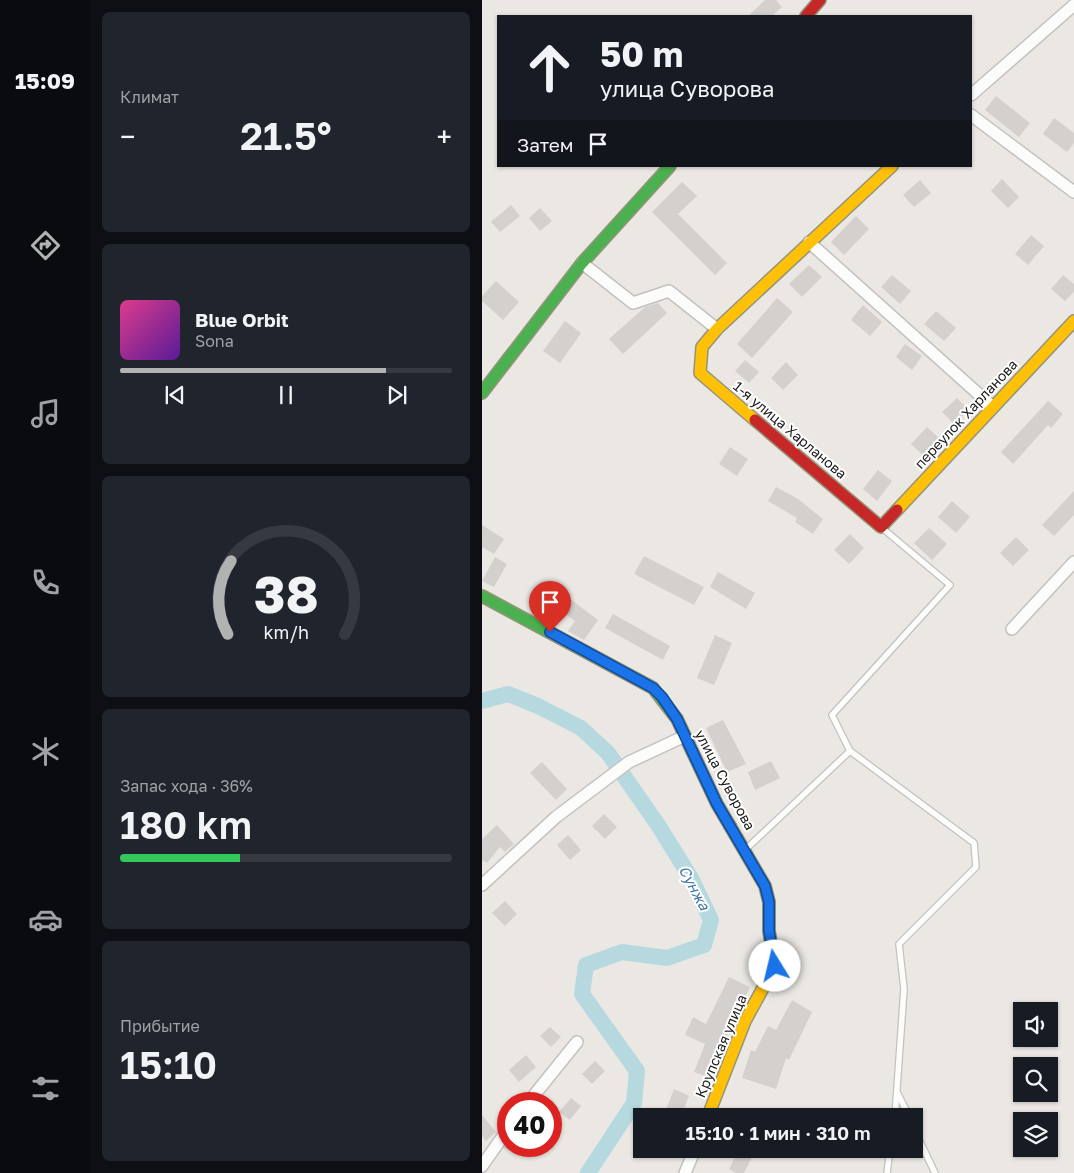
<!DOCTYPE html>
<html lang="ru">
<head>
<meta charset="utf-8">
<style>
	body { margin:0; font-family:"Golos Text",sans-serif; background:#20242c; color:#f1f3f6; height:100vh; display:flex; flex-direction:column; font-size:19px; white-space:nowrap }
	* { box-sizing:border-box; margin:0 }
	p { font-size:16px; color:#9ea1a6 }
	.icon { flex:none; width:28px; height:28px; fill:none; stroke:currentColor; stroke-width:2; stroke-linecap:round; stroke-linejoin:round }
	.map { position:relative; flex:1; overflow:hidden }
	.drawer { display:flex; flex-direction:column; gap:12px; padding:12px; background:#0d0f14; width:392px }
	.drawer>* { flex:none }
	.hud { position:absolute; left:15px; top:15px; width:475px; height:152px; border-radius:0px; box-shadow:0 1px 4px #0004; background:#171b24; color:#f1f3f6; overflow:hidden }
	.buttons { position:absolute; left:531px; top:1002px; display:grid; gap:10px }
	.buttons a { display:grid; place-items:center; width:45px; height:45px; border-radius:0px; background:#171b24; box-shadow:0 1px 4px #0004; font-size:25px }
	.speed { position:absolute; left:15px; top:1092px; display:flex; gap:10px; font-size:25px; font-weight:700; text-align:center }
	.speed>* { display:grid; place-content:center; width:65px; height:65px; border-radius:50%; background:#171b24; box-shadow:0 1px 4px #0004; line-height:1 }
	.speed .limit { border:8px solid #d22; background:#fff; color:#111 }
	.pin { position:absolute; display:grid; place-items:center; width:42px; height:42px; color:#fff; margin:-51px -21px; border-radius:50% 50% 50% 0; rotate:-45deg; box-shadow:0 0 5px #0007 }
	.pin .icon { rotate:45deg }
	.me { position:absolute; width:55px; margin:-28px; rotate:351deg; stroke-linejoin:round; filter:drop-shadow(0 0 4px #0008) }
	.turn { display:flex; align-items:center; gap:18px; height:105px; padding:0 20px; font-size:22px }
	.turn .icon { width:65px; height:65px; stroke-width:2.5 }
	.turn b { display:block; font-size:35px; line-height:42px }
	.then { display:flex; align-items:center; height:48px; padding:0 20px; background:#0003; gap:10px; font-size:19px }
	.big { font-size:38px; font-weight:600; line-height:1.1 }
	.drawer .widget { flex:1; display:flex; flex-direction:column; justify-content:center; gap:8px; min-width:0; padding:0 18px; border-radius:8px; background:#20242c }
	.drawer .dial { align-items:center; gap:0 }
	.dial svg { height:130px; overflow:visible; fill:none; stroke:#363941; stroke-width:7; stroke-linecap:round; text-anchor:middle }
	.dial text { fill:#f1f3f6; stroke:none }
	.song { display:flex; align-items:center; gap:15px }
	.cover { width:60px; height:60px; border-radius:8px; background:linear-gradient(135deg,hsl(330 70% 55%),hsl(270 70% 35%)) }
	.played { height:5px; border-radius:2px; background:linear-gradient(90deg,#b2b2b3 80%,#363941 80%) }
	.keys { display:flex; justify-content:space-around; direction:ltr }
	.heat { display:flex; justify-content:space-between; align-items:center; font-size:28px; direction:ltr }
	.charge { height:8px; border-radius:4px; background:linear-gradient(90deg,#34c759 36%,#363941 0) }
	.trip { position:absolute; left:151px; top:1108px; width:290px; height:50px; border-radius:0px; background:#171b24; box-shadow:0 1px 4px #0004; font-weight:600; line-height:50px; text-align:center }
	main { display:flex; flex:1; min-height:0 }
	.dock { display:flex; flex-direction:column; width:90px; justify-content:space-around; align-items:center; background:#090b0e; color:#9ea1a6 }
	.dock .icon { width:35px; height:35px }
	.dock .active { color:#b2b2b3 }
	.dock b { font-size:22px; color:#f1f3f6 }
	.map>svg:first-child { display:block }
	.lines { fill:none; stroke-linecap:round; stroke-linejoin:round }
	.river { stroke:#b6d9df; stroke-width:16 }
	.building { fill:#d3d0cd }
	.lane-casing { stroke:#c3c2c0; stroke-width:8 }
	.street-casing { stroke:#c3c2c0; stroke-width:14 }
	.fast-casing { stroke:#94947c; stroke-width:14 }
	.slow-casing { stroke:#94947c; stroke-width:14 }
	.jam-casing { stroke:#94947c; stroke-width:14 }
	.lane { stroke:#fcfcfb; stroke-width:5.5 }
	.street { stroke:#fcfcfb; stroke-width:11 }
	.fast { stroke:#4caf50; stroke-width:11 }
	.slow { stroke:#ffc107; stroke-width:11 }
	.jam { stroke:#c62828; stroke-width:11 }
	.route-casing { stroke:#114b97; stroke-width:12 }
	.route { stroke:#1a73e8; stroke-width:9 }
	.labels { text-anchor:middle; stroke-width:4; stroke-linejoin:round; paint-order:stroke }
	.street-label { font-size:14px; fill:#1c1c1c; stroke:#fff }
	.water-label { font-size:15px; font-style:italic; fill:#4379a6; stroke:#fff }
</style>
</head>
<body>
<main>
<nav class="dock">
<b>15:09</b>
<svg class="icon active" aria-label="directions" viewBox="0 0 24 24"><path d="M12 3l9 9-9 9-9-9zM9 14v-3h6M13 9l2 2-2 2"/></svg>
<svg class="icon" aria-label="music" viewBox="0 0 24 24"><path d="M9 18V5l10-2v13"/><circle cx="6" cy="18" r="3"/><circle cx="16" cy="16" r="3"/></svg>
<svg class="icon" aria-label="phone" viewBox="0 0 24 24"><path d="M5 4h4l2 5-3 2q2 4 5 5l2-3 5 2v4C11 20 4 13 5 4z"/></svg>
<svg class="icon" aria-label="climate" viewBox="0 0 24 24"><path d="M12 3v18M4 7l16 10M4 17L20 7"/></svg>
<svg class="icon" aria-label="car" viewBox="0 0 24 24"><path d="M5 17H2v-5l4-1 3-4h7l3 4 3 1v5h-3M9 17h6M6 11h13"/><circle cx="7" cy="17" r="2"/><circle cx="17" cy="17" r="2"/></svg>
<svg class="icon" aria-label="filters" viewBox="0 0 24 24"><path d="M4 7h16M4 17h16"/><circle cx="9" cy="7" r="2"/><circle cx="15" cy="17" r="2"/></svg>
</nav>
<section class="drawer">
<div class="widget"><p>Климат</p>
<div class="heat"><a>−</a><b class="big">21.5°</b><a>+</a></div>
</div>
<div class="widget">
<div class="song"><i class="cover"></i><div><b>Blue Orbit</b><p>Sona</p></div></div>
<div class="played"></div>
<div class="keys"><svg class="icon" aria-label="previous" viewBox="0 0 24 24"><path d="M18 5L8 12l10 7zM5 5v14"/></svg><svg class="icon" aria-label="pause" viewBox="0 0 24 24"><path d="M8 5v14M16 5v14"/></svg><svg class="icon" aria-label="next" viewBox="0 0 24 24"><path d="M6 5l10 7-10 7zM19 5v14"/></svg></div>
</div>
<div class="widget dial"><svg viewBox="0 0 100 80">
<path d="M14 69A42 42 0 1 1 86 69"/>
<path d="M14 69A42 42 0 0 1 16 24" stroke="#b2b2b3"/>
<text x="50" y="56" font-size="32" font-weight="700">38</text>
<text x="50" y="72" font-size="11">km/h</text>
</svg></div>
<div class="widget"><p>Запас хода · 36%</p><b class="big">180 km</b><div class="charge"></div></div>
<div class="widget"><p>Прибытие</p><b class="big">15:10</b></div>
</section>
<div class="map">
<svg width="592" height="1173" viewBox="0 0 592 1173">
	<rect width="100%" height="100%" fill="#ebe8e4"/>
	<g class="lines">
		<polyline class="river" points="0,701 26,694 56,706 99,728 126,753 176,825 209,878 229,920 222,945 185,958 140,952 104,965 100,994 155,1071 152,1103 106,1173"/>
	</g>
	<g class="building">
		<polygon points="283,0 294,0 300,7 290,16 266,16"/>
		<polygon points="514,96 548,123 537,137 503,110"/>
		<polygon points="572,118 592,133 592,143 585,152 561,134"/>
		<polygon points="520,179 537,197 526,208 509,191"/>
		<polygon points="438,180 449,193 432,207 421,195"/>
		<polygon points="200,182 215,196 196,214 245,263 233,275 170,212"/>
		<polygon points="29,205 38,216 18,232 9,222"/>
		<polygon points="58,208 70,221 58,231 47,218"/>
		<polygon points="374,216 387,229 362,255 349,242"/>
		<polygon points="549,235 562,246 546,265 533,254"/>
		<polygon points="327,265 340,277 320,297 307,284"/>
		<polygon points="410,275 429,291 418,304 399,287"/>
		<polygon points="581,275 592,284 592,292 583,301 569,289"/>
		<polygon points="14,281 37,302 21,320 0,301 0,296"/>
		<polygon points="295,298 311,312 270,358 255,344"/>
		<polygon points="176,303 185,313 141,354 127,339 163,307"/>
		<polygon points="381,305 400,322 388,336 369,320"/>
		<polygon points="454,311 474,328 462,341 442,324"/>
		<polygon points="83,321 99,333 78,363 61,351"/>
		<polygon points="423,344 440,356 430,370 414,357"/>
		<polygon points="263,360 277,372 267,383 253,371"/>
		<polygon points="304,362 316,375 301,390 289,378"/>
		<polygon points="475,398 487,410 472,424 460,412"/>
		<polygon points="566,401 581,414 569,428 566,425 531,464 519,452"/>
		<polygon points="445,427 459,440 443,457 429,444"/>
		<polygon points="248,447 266,459 255,476 237,464"/>
		<polygon points="396,470 410,481 395,501 381,489"/>
		<polygon points="294,487 316,499 341,519 331,534 313,522 315,518 286,501"/>
		<polygon points="592,491 592,515 572,536 560,525"/>
		<polygon points="470,501 488,517 474,533 456,517"/>
		<polygon points="0,525 22,539 12,554 0,547"/>
		<polygon points="447,528 465,544 450,560 432,543"/>
		<polygon points="368,534 382,548 367,564 352,550"/>
		<polygon points="534,537 547,550 531,566 518,553"/>
		<polygon points="162,556 222,587 212,605 152,574"/>
		<polygon points="13,557 25,564 12,587 0,581"/>
		<polygon points="236,572 273,593 264,609 228,587"/>
		<polygon points="67,583 116,620 102,640 86,631 93,621 58,596"/>
		<polygon points="131,614 188,646 181,660 123,628"/>
		<polygon points="233,635 250,643 232,685 215,678"/>
		<polygon points="241,720 264,764 245,772 224,728"/>
		<polygon points="289,761 298,778 273,790 266,772"/>
		<polygon points="60,762 85,789 74,800 48,773"/>
		<polygon points="122,814 135,827 123,839 110,826"/>
		<polygon points="15,825 32,844 23,852 18,847 5,863 0,860 0,839"/>
		<polygon points="86,835 99,850 88,860 75,845"/>
		<polygon points="23,901 35,914 23,926 10,913"/>
		<polygon points="247,977 268,987 226,1077 212,1072 223,1044 203,1035 211,1017 224,1024"/>
		<polygon points="310,1000 330,1012 307,1060 304,1058 294,1089 260,1078 269,1050 273,1052 286,1026 294,1030"/>
		<polygon points="68,1027 79,1037 69,1047 58,1036"/>
		<polygon points="44,1055 54,1067 37,1082 27,1070"/>
		<polygon points="113,1061 123,1071 110,1084 100,1074"/>
		<polygon points="192,1089 207,1096 199,1116 183,1112"/>
		<polygon points="89,1098 99,1106 88,1120 77,1112"/>
		<polygon points="0,1115 14,1132 4,1141 0,1136"/>
		<polygon points="23,1146 46,1146 42,1157 22,1148"/>
		<polygon points="257,1149 274,1149 262,1173 254,1173 247,1169"/>
	</g>
	<g class="lines">
		<defs>
			<g id="lane">
				<polyline points="399,527 468,585 350,715 368,751 492,843 494,867 417,944 422,989 413,1116"/>
				<polyline points="263,850 368,751"/>
				<polyline points="416,1094 427,1116"/>
				<polyline points="432,1129 453,1173"/>
				<polyline points="405,1173 408,1149"/>
			</g>
			<g id="street">
				<polyline points="489,95 592,5"/>
				<polyline points="489,115 592,192"/>
				<polyline points="327,242 511,407"/>
				<polyline points="100,263 151,303 187,291 235,329"/>
				<polyline points="530,629 592,562"/>
				<polyline points="0,885 74,817 147,762 203,736"/>
				<polyline points="45,1104 95,1042"/>
				<polyline points="0,1166 26,1129"/>
				<polyline points="203,1173 213,1149"/>
			</g>
			<g id="fast">
				<polyline points="0,393 100,263 188,166"/>
				<polyline points="0,596 171,688 195,719 235,804 248,826"/>
			</g>
			<g id="slow">
				<polyline points="273,420 218,373 220,347 235,329 410,166"/>
				<polyline points="415,510 592,321"/>
				<polyline points="226,1116 263,1021 293,966 287,931 287,902 283,886 248,826"/>
			</g>
			<g id="jam">
				<polyline points="324,16 338,0"/>
				<polyline points="273,420 399,527 415,510"/>
			</g>
		</defs>
		<use href="#lane" class="lane-casing"/>
		<use href="#street" class="street-casing"/>
		<use href="#fast" class="fast-casing"/>
		<use href="#slow" class="slow-casing"/>
		<use href="#jam" class="jam-casing"/>
		<use href="#lane" class="lane"/>
		<use href="#street" class="street"/>
		<use href="#fast" class="fast"/>
		<use href="#slow" class="slow"/>
		<use href="#jam" class="jam"/>
	</g>
	<g class="lines">
		<defs>
			<polyline id="route" points="68,632 171,688 180,697 195,719 235,804 283,886 287,902 287,931 293,966"/>
		</defs>
		<use href="#route" class="route-casing"/>
		<use href="#route" class="route"/>
	</g>
	<g class="labels">
		<g class="street-label">
			<text transform="translate(484 414) rotate(-47)" y="5">переулок Харланова</text>
			<text transform="translate(308 430) rotate(40)" y="5">1-я улица Харланова</text>
			<text transform="translate(243 780) rotate(62)" y="5">улица Суворова</text>
			<text transform="translate(239 1046) rotate(-67)" y="5">Крупская улица</text>
		</g>
		<g class="water-label">
			<text transform="translate(212 888) rotate(62)" y="5">Сунжа</text>
		</g>
	</g>
</svg>
<div class="buttons">
<a><svg class="icon" aria-label="sound" viewBox="0 0 24 24"><path d="M4 9h4l5-4v14l-5-4H4zM17 9q2 3 0 6"/></svg></a>
<a><svg class="icon" aria-label="search" viewBox="0 0 24 24"><circle cx="10" cy="10" r="6"/><path d="M15 15l6 6"/></svg></a>
<a><svg class="icon" aria-label="layers" viewBox="0 0 24 24"><path d="M12 4l9 5-9 5-9-5zM3 14l9 5 9-5"/></svg></a>
</div>
<div class="speed"><div class="limit">40</div></div>
<div class="pin" style="left:68px;top:632px;background:#d93025"><svg class="icon" aria-label="arrive" viewBox="0 0 24 24"><path d="M6 21V4h12l-3 4 3 4H6"/></svg></div>
<svg class="me" style="left:293px;top:966px" viewBox="-20 -20 40 40"><circle r="19" fill="#fff"/><path d="M0-13L10 11 0 6-10 11z" fill="#1a73e8"/></svg>
<div class="trip">15:10 · 1 мин · 310 m</div>
<div class="hud">
<div class="turn"><svg class="icon" aria-label="ahead" viewBox="0 0 24 24"><path d="M12 20V5M6 11l6-6 6 6"/></svg><div><b>50 m</b>улица Суворова</div></div>
<div class="then">Затем<svg class="icon" aria-label="arrive" viewBox="0 0 24 24"><path d="M6 21V4h12l-3 4 3 4H6"/></svg></div>
</div>
</div>
</main>
</body>
</html>
